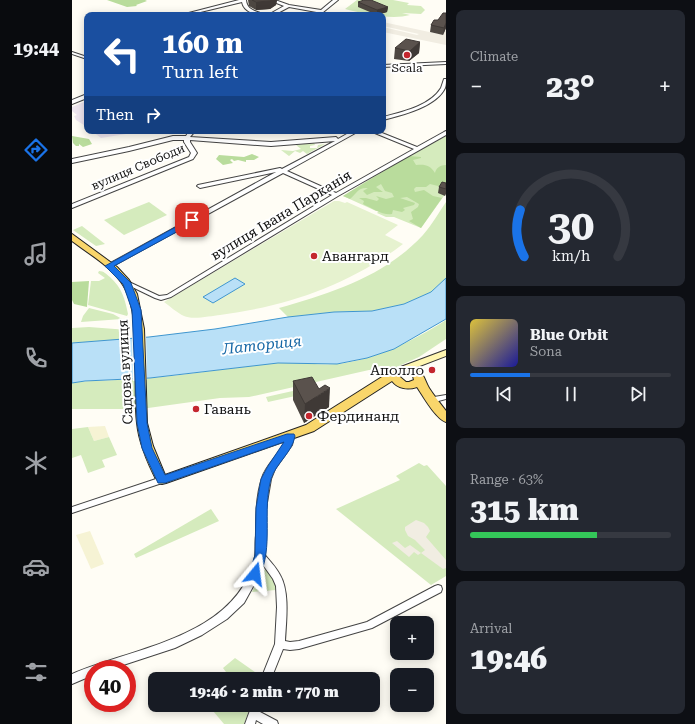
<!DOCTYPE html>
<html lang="en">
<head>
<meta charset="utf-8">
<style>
	body { margin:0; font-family:"Roboto Serif",serif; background:#242831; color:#f1f3f6; height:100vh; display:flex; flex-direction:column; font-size:15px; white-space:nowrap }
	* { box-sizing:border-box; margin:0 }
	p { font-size:13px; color:#9ea1a6 }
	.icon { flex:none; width:22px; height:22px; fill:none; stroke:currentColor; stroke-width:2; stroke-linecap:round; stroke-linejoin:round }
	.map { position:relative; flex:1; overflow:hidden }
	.details { display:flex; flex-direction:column; gap:10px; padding:10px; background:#0d0f14; width:249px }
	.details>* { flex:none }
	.guide { position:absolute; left:12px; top:12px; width:302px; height:122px; border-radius:8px; box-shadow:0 2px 10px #0003; background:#1a4fa0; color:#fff; overflow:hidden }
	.fabs { position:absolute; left:318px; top:616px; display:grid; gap:8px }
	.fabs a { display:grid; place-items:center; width:44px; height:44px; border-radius:8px; background:#171b24; box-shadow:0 2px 10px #0003; font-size:20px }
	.speed { position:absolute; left:12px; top:660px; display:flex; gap:8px; font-size:20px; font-weight:700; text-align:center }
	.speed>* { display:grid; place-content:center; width:52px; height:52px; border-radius:50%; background:#171b24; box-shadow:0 2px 10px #0003; line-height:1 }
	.speed .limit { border:6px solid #d22; background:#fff; color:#111 }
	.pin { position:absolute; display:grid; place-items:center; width:34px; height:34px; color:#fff; margin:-17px; border-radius:8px; box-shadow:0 2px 6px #0006 }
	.me { position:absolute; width:44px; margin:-22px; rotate:16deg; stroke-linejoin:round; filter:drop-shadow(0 0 3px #0008) }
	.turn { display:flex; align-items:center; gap:14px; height:84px; padding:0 12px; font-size:18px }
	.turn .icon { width:52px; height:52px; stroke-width:2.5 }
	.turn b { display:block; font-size:28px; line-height:34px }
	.then { display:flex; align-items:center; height:38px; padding:0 12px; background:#0003; gap:8px; font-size:15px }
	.big { font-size:30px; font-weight:800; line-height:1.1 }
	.details .widget { flex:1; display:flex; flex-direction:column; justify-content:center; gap:6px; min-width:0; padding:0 14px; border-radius:8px; background:#242831 }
	.details .dial { align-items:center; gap:0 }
	.dial svg { height:104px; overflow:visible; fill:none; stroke:#363941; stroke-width:7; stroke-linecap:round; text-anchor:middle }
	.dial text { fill:#f1f3f6; stroke:none }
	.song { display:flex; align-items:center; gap:12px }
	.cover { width:48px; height:48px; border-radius:6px; background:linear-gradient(135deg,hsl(50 70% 55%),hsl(240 70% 35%)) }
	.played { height:4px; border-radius:2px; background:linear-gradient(90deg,#1a73e8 30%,#363941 30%) }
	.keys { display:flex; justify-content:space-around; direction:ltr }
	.heat { display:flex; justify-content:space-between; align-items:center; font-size:22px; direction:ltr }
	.charge { height:6px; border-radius:3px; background:linear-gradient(90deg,#34c759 63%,#363941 0) }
	.trip { position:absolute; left:76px; top:672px; width:232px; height:40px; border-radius:8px; background:#171b24; box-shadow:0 2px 10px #0003; font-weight:800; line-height:40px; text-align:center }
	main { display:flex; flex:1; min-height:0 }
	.tab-bar { display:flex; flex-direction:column; width:72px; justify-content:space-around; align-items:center; background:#090b0e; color:#9ea1a6 }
	.tab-bar .icon { width:28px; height:28px }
	.tab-bar .active { color:#1a73e8 }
	.tab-bar b { font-size:18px; color:#f1f3f6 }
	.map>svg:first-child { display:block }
	.industrial { fill:#eee6ef }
	.farmland { fill:#f6f3d4 }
	.green { fill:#d5ebbd }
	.forest { fill:#b9dc9c }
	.pitch { fill:#e6f2cf }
	.plaza { fill:#f1ede2 }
	.water { fill:#b9e0f7; stroke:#3f96cf }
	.pier { fill:#fffdf5 }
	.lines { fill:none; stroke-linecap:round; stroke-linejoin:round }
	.minor-casing { stroke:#444; stroke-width:2 }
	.tertiary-casing { stroke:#444; stroke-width:2 }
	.secondary-casing { stroke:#333; stroke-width:2 }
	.primary-casing { stroke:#222; stroke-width:2 }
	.minor { fill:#fff; fill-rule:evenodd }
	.tertiary { fill:#fff; fill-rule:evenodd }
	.secondary { fill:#fff6b0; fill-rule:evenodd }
	.primary { fill:#f9d66b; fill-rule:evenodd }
	.wall { fill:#4d4742 }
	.shaded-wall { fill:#3f3936 }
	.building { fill:#5a524d; stroke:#3f3936 }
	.route { fill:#1a73e8; stroke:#114b97 }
	.poi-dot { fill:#c4262e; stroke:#fff; stroke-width:1.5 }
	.labels { text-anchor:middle; stroke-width:4; stroke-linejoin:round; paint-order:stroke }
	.far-poi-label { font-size:12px; fill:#111; stroke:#fff }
	.far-street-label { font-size:12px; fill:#111; stroke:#fff }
	.street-label { font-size:14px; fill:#111; stroke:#fff }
	.poi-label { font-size:14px; fill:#111; stroke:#fff; text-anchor:start }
	.water-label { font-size:15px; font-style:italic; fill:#1768a6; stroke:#fff }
</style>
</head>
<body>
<main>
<nav class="tab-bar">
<b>19:44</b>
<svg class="icon active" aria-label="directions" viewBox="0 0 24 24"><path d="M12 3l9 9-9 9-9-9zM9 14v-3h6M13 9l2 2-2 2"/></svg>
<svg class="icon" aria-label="music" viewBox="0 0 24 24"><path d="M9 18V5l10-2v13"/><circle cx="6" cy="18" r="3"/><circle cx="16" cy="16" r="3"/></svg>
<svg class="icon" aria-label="phone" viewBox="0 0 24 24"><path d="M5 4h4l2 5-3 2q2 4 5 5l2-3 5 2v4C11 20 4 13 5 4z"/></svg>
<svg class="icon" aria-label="climate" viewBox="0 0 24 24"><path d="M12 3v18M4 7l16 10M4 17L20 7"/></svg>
<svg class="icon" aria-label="car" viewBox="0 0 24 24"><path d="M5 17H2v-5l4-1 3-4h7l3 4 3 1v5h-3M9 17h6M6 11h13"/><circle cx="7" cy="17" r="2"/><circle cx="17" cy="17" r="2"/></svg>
<svg class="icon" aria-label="filters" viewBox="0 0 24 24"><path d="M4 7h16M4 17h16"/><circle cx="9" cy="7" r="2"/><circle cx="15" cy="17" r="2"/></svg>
</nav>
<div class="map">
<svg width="374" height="724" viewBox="0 0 374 724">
	<rect width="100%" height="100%" fill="#fffdf5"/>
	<g class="industrial">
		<polygon points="14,101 15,101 15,127 4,120 2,116 5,115 0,111 0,107"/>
		<polygon points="20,131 53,131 54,134 29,138"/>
	</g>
	<g class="farmland">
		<polygon points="33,426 37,437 22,441 16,427"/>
		<polygon points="18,531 32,564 19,569 4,535"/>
	</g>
	<g class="green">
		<path d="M285,0H321L337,3L335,5L349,6L353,10L349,14L330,13L338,15C320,20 293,14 273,9Z"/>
		<polygon points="374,136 374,193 349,228 322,217 314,217 305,213 307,211 304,211 271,196 309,172"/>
		<polygon points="242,143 243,145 238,146 238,148 245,148 246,145 253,144 235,154 231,151 228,153 223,151 217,156 209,150 221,151 229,149 224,145"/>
		<polygon points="77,202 95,215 52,235 32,220"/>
		<path d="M374,202V278L359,292L332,304L300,311L262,312L216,317L207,308C260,293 313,276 351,235C360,225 367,212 374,202Z"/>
		<polygon points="10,226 33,244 24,246 1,230"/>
		<path d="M27,271C32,271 34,274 38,277C50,288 53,299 56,314L55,316L16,305L19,281H27L33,278L26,273Z"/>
		<polygon points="17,308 41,314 50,319 9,322 11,316"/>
		<path d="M374,320V339L347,357L318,370H297L177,397L148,398L69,409H0V383C26,379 52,381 79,378C121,374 163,367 205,363C225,361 246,366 266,364C305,359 341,341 374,320Z"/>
		<polygon points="17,327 56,330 56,339 0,343 0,328"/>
		<polygon points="234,388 237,393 196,402 194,397"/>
		<polygon points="16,427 22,441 37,437 45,455 30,460 33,467 16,473 9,455 0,458 0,429"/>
		<polygon points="347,463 352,466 355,465 374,486 374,576 359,585 264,509 328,480 324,476"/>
		<polygon points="139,509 147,521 64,558 62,554"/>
		<polygon points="191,570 196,570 202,579 204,590 180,592"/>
		<polygon points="163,658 190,677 189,679 154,679 157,676 151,668"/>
		<polygon points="136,705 179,705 172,724 152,724"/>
	</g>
	<g class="forest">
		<polygon points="35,0 73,0 75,1 64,5 65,6 55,7"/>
		<polygon points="0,136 17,139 20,144 11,147 7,144 7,146 4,146 1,143"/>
		<polygon points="180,154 187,157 182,160 174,160 174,162 166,160 162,161 160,159 158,160 161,163 151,165 144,159 147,155 172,157"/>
		<path d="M337,156L349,157V158L341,160L344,165C353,164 358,165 363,173C364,168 368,165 374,165V188L358,184L354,187H344L342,189L343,192L352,190L361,196L370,198L349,228L337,221L341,219L339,212L346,207L347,204L335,197L328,198L343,203L342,205L331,208L333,210L330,212L321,210L320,214C312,216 299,208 291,204L292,201L287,198H294L305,201L307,199L304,196L314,199L322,197L320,193L313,191L309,184L304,187L311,192H302L295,195L291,191L296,188C286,187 285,193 278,199L271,196Z"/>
		<polygon points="17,281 15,307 2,304 0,300 0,282"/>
	</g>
	<path class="pitch" d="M262,201H267L273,203L275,202L326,225L313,235L331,244C277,285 216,306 148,315C139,316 120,320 112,316C105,313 98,306 92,302Z"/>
	<g class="plaza">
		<polygon points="311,22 371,35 374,28 374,45 311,32 311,27 345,35 347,34 311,26"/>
		<polygon points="344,520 352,523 356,527 358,531 354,537 374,560 374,568 371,569 349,553 346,555 342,552 337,557 320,543 325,541 333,548 338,545 349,553 353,550 343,540 336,536 333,530 333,527 336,525"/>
	</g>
	<g class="water">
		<polygon points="163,278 173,284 141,303 131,297"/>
		<polygon points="374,278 374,319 322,349 295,358 265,364 206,363 78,378 13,381 0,383 0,343 77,337 143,329 216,317 262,312 300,311 332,304 359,292"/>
	</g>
	<polygon class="pier" points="74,335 75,380 61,381 60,336"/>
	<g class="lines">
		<defs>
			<g id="minor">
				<path d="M167,0H174C175,11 185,11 193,15C183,15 172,12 170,2L116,15H109Z"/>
				<polygon points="0,52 15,57 15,59 0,54"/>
				<polygon points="374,62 374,64 311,67 311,65"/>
				<path d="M372,79H374C374,82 374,85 373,88C364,107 330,115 311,120V117C330,112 358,106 369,88C370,85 371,82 372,79Z"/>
				<polygon points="117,131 123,131 118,137 199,142 264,137 266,139 280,131 287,131 215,171 264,193 342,149 298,131 305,131 345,147 372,132 374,131 374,135 266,196 99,297 89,300 83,298 52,283 55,281 57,282 87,296 95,295 260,195 211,173 39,267 35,267 34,266 35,265 204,172 128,188 125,186 126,185 208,168 210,169 263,141 199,146 118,140 118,142 125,153 121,159 0,208 0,204 117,157 119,153 112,142 112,140 101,140 57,151 0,163 0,159 57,147 101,136 114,136"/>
				<polygon points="374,395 374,399 359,403 355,400 356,398"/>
				<polygon points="90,477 93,478 94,480 93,482 0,513 0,507"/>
				<path d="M188,551L191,553C197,560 204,567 208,575C218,592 214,622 213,641L218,642L227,641L295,622L363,586L366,585L369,586L370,589L369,592L300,628L227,649L218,650L211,649L199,679H189L203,644L205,607L204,586L201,579L184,555L185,553Z"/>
				<polygon points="180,705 190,705 188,712 205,721 206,724 191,724 184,720 183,724 173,724"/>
			</g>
			<g id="tertiary">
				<polygon points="197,0 203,0 217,5 249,10 261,0 266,0 250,13 217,7 202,15 196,15 212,6"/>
				<polygon points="15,94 15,98 0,104 0,100"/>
				<path d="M218,433L221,434L222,436L220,445L203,469L199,479L194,508L193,555L188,574L172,603L155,619L130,635L103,648L39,669H21V675L0,684V674C63,647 165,637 183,557C184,550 183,542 184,536C184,517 184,496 190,478C194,465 205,457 211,445C213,442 213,437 215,434Z"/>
			</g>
			<polygon id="secondary" points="374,350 374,356 332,372 326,372 324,370 326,368"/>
			<path id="primary" d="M0,234L45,267L57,280L65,294L72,329L75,423L81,446L93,475L234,425L321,370C330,366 345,365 350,374C353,378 354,383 357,388C362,396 368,403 374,411V422C364,419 351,396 345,387C336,390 326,389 320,381L242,431L94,483L90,484L86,483C76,464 67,444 65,423C60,385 72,313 49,282C37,265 17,254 0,241ZM331,373L338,374L341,376L342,380L337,382H334L328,377Z"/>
		</defs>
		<use href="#minor" class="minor-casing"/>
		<use href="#tertiary" class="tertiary-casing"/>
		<use href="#secondary" class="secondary-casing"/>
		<use href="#primary" class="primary-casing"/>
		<use href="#minor" class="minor"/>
		<use href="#tertiary" class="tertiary"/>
		<use href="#secondary" class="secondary"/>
		<use href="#primary" class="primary"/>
	</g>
	<g class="wall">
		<polygon points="176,0 205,0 204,5 198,9 184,10 177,6"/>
		<polygon points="286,2 316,7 315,12 305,15 286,7"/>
		<polygon points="374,13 374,28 371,35 358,32 359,25 366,20"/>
		<polygon points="348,42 347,53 337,61 322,59 323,48"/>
		<polygon points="374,183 374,194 373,196 366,193 367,187"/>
		<polygon points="221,381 257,407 232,423 221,400"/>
	</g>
	<g class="shaded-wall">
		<polygon points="200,0 205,0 204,5 198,9 184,10 184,2"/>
		<polygon points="316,7 315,12 305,15 305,10"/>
		<polygon points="374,23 374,28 371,35 372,28"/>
		<polygon points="348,42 347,53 337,61 338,51"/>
		<polygon points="258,388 257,407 232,423 233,404"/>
	</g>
	<g class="building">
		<polygon points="180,0 200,0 198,1 184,2"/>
		<polygon points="292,0 299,0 316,7 305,10 286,2"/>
		<polygon points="371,13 374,13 374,23 372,28 359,25 362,20 366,20"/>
		<polygon points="334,39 348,42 338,51 323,48"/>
		<polygon points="370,182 374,183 374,189 367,187"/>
		<polygon points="240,377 247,389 253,385 258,388 233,404 221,381"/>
	</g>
	<path class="route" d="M120,218L123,219V222L42,266L59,283L69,310L75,423L80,448L93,475L215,434H222L223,436C220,453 204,463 199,479C190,511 202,547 187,577L183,579L179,577L177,574L183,555L184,508L189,479L196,466L212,442L93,483H86L70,448L65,423L60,310L51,284L33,266Z"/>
	<g class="poi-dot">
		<circle cx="335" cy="55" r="4"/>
		<circle cx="242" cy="256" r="4"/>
		<circle cx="360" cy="370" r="4"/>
		<circle cx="124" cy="409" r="4"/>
		<circle cx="237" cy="416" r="4"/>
	</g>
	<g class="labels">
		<g class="far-poi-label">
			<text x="335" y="72">Scala</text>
		</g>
		<g class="far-street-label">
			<text transform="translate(66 167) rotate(-23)" y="4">вулиця Свободи</text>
		</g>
		<g class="street-label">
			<text transform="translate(209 215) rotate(-31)" y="5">вулиця Івана Парканія</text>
			<text transform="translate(53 372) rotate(-93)" y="5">Садова вулиця</text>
		</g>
		<g class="poi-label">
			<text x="250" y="261">Авангард</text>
			<text x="352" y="375" text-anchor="end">Аполло</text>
			<text x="132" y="414">Гавань</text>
			<text x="245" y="421">Фердинанд</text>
		</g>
		<g class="water-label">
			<text transform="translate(190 345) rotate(-6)" y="5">Латориця</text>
		</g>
	</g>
</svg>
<div class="fabs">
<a>+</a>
<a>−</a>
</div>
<div class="speed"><div class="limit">40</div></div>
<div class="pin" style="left:120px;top:220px;background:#d93025"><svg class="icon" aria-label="arrive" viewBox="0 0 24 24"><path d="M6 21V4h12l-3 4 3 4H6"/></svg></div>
<svg class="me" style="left:183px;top:574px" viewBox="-20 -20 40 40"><path d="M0-17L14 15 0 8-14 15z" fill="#1a73e8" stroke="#fff" stroke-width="4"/></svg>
<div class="trip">19:46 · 2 min · 770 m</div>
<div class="guide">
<div class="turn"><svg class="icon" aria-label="left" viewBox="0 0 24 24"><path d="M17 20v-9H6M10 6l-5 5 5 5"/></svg><div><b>160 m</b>Turn left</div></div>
<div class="then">Then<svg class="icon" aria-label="right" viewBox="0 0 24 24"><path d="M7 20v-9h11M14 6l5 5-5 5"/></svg></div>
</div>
</div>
<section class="details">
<div class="widget"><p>Climate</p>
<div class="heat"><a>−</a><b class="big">23°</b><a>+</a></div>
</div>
<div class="widget dial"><svg viewBox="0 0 100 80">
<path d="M14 69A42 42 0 1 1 86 69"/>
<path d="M14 69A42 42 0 0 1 11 33" stroke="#1a73e8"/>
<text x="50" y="56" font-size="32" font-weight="700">30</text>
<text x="50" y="72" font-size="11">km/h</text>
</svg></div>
<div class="widget">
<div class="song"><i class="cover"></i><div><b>Blue Orbit</b><p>Sona</p></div></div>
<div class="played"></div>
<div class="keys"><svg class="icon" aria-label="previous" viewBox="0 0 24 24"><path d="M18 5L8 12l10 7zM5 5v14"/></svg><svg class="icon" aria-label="pause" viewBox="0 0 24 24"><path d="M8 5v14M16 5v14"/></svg><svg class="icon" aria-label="next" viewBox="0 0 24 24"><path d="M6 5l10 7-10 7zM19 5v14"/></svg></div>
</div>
<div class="widget"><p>Range · 63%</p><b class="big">315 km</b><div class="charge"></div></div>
<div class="widget"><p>Arrival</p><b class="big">19:46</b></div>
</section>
</main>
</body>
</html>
